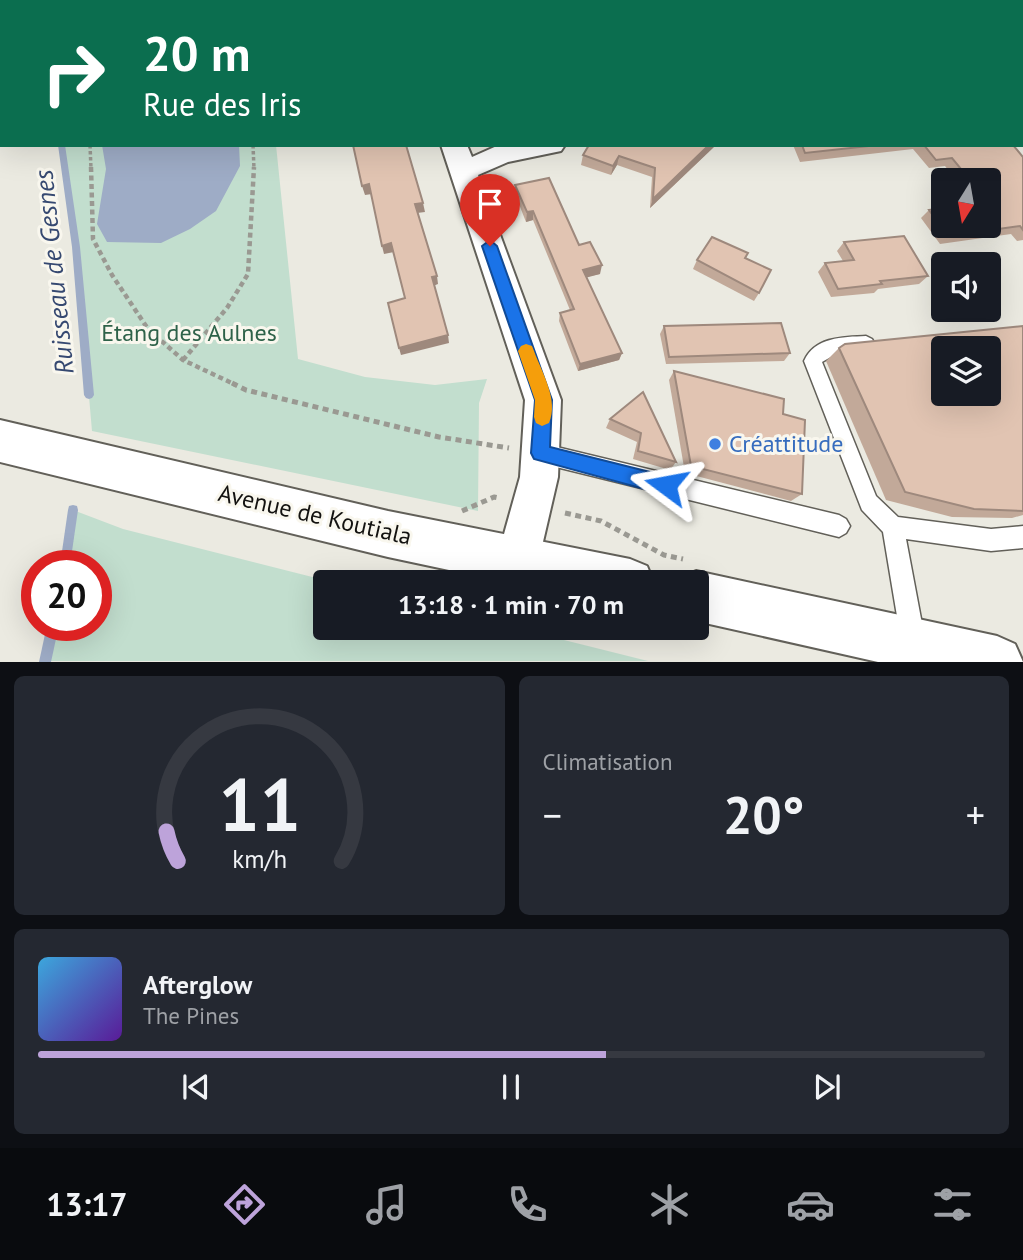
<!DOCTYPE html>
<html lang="fr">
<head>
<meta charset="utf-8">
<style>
	body { margin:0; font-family:"PT Sans",sans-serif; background:#242831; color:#f1f3f6; height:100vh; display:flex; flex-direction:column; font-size:26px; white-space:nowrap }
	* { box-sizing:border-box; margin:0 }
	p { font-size:23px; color:#9ea1a6 }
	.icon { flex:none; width:38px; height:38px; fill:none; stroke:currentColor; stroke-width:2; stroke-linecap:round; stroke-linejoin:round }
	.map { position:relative; height:662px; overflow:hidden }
	.panel { display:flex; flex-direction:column; gap:14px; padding:14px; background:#0d0f14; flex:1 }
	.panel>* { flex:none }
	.banner { position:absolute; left:0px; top:0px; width:1024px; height:147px; box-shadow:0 7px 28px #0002; background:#0b6e4f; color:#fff; overflow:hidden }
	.needle { width:46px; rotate:191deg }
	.fabs { position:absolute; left:931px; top:168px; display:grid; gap:14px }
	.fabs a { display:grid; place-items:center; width:70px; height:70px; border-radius:7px; background:#171b24; box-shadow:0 7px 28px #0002; font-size:35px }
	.speed { position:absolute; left:21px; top:550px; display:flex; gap:14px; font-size:35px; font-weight:700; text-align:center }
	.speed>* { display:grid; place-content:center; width:91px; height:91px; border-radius:50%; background:#171b24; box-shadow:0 7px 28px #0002; line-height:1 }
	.speed .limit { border:10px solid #d22; background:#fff; color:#111 }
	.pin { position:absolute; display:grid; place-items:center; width:60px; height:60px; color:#fff; margin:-72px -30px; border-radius:50% 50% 50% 0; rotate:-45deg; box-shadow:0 0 7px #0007 }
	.pin .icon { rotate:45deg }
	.me { position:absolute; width:77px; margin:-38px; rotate:283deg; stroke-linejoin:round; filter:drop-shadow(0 0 5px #0008) }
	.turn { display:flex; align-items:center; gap:24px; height:147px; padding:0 28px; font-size:32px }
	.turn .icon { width:91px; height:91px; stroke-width:2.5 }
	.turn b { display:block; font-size:49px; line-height:60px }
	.big { font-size:52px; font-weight:700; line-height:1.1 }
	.panel .card { flex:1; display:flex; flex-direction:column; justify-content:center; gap:10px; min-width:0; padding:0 24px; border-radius:10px; background:#242831 }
	.panel .dial { align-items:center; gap:0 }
	.dial svg { height:182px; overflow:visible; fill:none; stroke:#363941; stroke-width:7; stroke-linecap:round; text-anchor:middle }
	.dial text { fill:#f1f3f6; stroke:none }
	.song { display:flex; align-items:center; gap:21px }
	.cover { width:84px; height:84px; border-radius:10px; background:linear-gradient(135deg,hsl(200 70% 55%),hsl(270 70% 35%)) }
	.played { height:7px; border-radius:4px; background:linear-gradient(90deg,#bda3da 60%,#363941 60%) }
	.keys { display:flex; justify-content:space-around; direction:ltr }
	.heat { display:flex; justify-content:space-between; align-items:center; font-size:38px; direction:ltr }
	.panel .tiles { flex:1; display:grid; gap:14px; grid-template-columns:1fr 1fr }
	.card:last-child { grid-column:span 2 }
	.trip { position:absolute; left:313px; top:570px; width:396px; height:70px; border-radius:7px; background:#171b24; box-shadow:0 7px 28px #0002; font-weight:700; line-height:70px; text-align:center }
	.tab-bar { display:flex; height:112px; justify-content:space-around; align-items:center; background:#090b0e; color:#9ea1a6 }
	.tab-bar .icon { width:49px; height:49px }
	.tab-bar .active { color:#bda3da }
	.tab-bar b { font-size:32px; color:#f1f3f6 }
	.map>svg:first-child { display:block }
	.green { fill:#c2dece }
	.water { fill:#9eacc6 }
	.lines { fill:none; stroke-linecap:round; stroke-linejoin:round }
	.stream { fill:#9eacc6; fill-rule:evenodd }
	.lane-casing { stroke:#626059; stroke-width:3 }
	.street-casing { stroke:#626059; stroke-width:4 }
	.primary-casing { stroke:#626059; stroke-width:4 }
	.path-far2 { stroke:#9a9992; stroke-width:3.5; stroke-dasharray:3.5 2.5; stroke-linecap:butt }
	.path-far1 { stroke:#9a9992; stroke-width:4.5; stroke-dasharray:5 3.5; stroke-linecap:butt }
	.path { stroke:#9a9992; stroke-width:5; stroke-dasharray:6 4.5; stroke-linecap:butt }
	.lane { fill:#fff; fill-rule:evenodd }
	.street { fill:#fff; fill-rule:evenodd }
	.primary { fill:#fff; fill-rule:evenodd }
	.wall { fill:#c2a999 }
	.shaded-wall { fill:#9e897d }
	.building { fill:#e1c4b2; stroke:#9e897d; stroke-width:2; fill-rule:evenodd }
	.route { fill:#1a73e8; stroke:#114b97; stroke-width:2 }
	.slow { fill:#f59e0b }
	.shop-dot { fill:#3f7fe0; stroke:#f9f7ee; stroke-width:2.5 }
	.labels { text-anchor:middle; stroke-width:6; stroke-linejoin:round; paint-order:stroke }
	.park-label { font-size:24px; fill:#2e6249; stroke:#f9f7ee }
	.shop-label { font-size:24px; fill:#366cbe; stroke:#f9f7ee; text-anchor:start }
	.street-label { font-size:24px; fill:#131210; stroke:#f9f7ee }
	.water-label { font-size:26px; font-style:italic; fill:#364971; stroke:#f9f7ee }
</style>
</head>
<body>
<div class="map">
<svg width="1023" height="662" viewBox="0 0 1023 662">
	<rect width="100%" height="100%" fill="#ebeae1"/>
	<g class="green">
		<polygon points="61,145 276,145 298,359 365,377 435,385 487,379 479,403 478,511 92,431 76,247"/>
		<polygon points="73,510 123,529 336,583 326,583 326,628 516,628 648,661 45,661 53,625 96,625 96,565 65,565"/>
	</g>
	<polygon class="water" points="102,145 239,145 240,166 216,211 190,229 161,243 107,242 97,224 106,169"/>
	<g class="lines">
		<g class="stream">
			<rect x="38" y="0" width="6" height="2"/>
			<polygon points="58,145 65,145 80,247 94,395 92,398 89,399 86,398 84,395 72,247"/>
			<polygon points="73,505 77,506 78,510 70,565 60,565 68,510 69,506"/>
			<polygon points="47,625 59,625 51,662 39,662"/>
		</g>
		<defs>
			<g id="lane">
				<path d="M866,336L872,339L875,344L872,349L836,354L822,362L876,496L898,517L991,529L1023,526V548L991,551L906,539L925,640L921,648L913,652L905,648L901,640L883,532L862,510L804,361C815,337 842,337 866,336Z"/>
				<polygon points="540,443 839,515 846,519 850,526 846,533 839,537 540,463 533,460 530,453 533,446"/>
			</g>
			<g id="street">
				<polygon points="388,0 410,0 411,2 389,2"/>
				<polygon points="544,0 569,0 571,2 546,2"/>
				<polygon points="916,0 951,0 914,2"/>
				<rect x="1022" y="93" width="1" height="17"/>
				<polygon points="441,145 467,145 472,157 499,145 565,145 561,151 508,162 478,175 561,400 558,477 539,559 533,574 518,580 503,574 497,559 520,477 525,400"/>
			</g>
			<g id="primary">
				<polygon points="0,420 388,511 630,559 647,566 654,583 510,583 388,557 0,462"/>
				<polygon points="696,571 997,636 1015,644 1023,662 878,662 696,621 696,583 677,583 678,578"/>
			</g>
		</defs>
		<use href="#lane" class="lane-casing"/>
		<use href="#street" class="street-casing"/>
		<use href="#primary" class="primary-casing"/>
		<g class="path-far2">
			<polyline points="212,1 217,0"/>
			<polyline points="90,145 91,169"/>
			<polyline points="253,145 254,169"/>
		</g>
		<g class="path-far1">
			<polyline points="91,167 93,239 112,275 148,329 183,360 236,385"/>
			<polyline points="183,360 227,308 248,274 254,167"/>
		</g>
		<g class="path">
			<polyline points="232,383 246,390 439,437 509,448"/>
			<polyline points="462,511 494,497 499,498"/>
			<polyline points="565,513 601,521 664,555 683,559"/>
		</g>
		<use href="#lane" class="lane"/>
		<use href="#street" class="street"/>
		<use href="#primary" class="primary"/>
	</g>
	<g class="wall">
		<polygon points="589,145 716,145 650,208 652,177 617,165 611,175 581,165 583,155"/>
		<polygon points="793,145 1013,145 1023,157 1023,240 1017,241 1011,234 940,244 921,218 929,210 989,226 989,180 956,180 945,166 929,168 913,149 800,162"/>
		<polygon points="515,185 579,245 600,274 586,277 622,353 619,360 578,371 559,321 560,313 570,310 533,220 526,222 515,194"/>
		<polygon points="844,242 928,276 919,284 878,289 874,293 831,297 818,272 825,263 843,261 837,251"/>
		<polygon points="745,258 759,293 754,301 693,269 697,260"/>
		<polygon points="664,326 790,353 784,361 666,364 660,334"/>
		<polygon points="1023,326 1023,515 1012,518 952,517 886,500 826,361 839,348"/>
		<polygon points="674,371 783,414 802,494 791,501 685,473 669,380"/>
		<polygon points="643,392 676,462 670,470 633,459 637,442 606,428 610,419"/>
	</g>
	<g class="shaded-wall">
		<polygon points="709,145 716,145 650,208 653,199"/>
		<polygon points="619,156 617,165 611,175 613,166"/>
		<polygon points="369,184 372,194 365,195 362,186"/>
		<polygon points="423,203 425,212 417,213 415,204"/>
		<polygon points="533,211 533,220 526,222 527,212"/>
		<polygon points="391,243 394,252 384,254 382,246"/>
		<polygon points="602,265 600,274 581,279 583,270"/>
		<polygon points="437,276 438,284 433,286 432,277"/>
		<polygon points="448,335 449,343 401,355 399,348"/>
		<polygon points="622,353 619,360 578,371 580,364"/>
	</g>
	<g class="building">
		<polygon points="315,0 352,0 353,2 316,2"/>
		<polygon points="484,0 534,0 532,2 482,2"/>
		<polygon points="716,0 883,0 884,2 717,2"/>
		<polygon points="353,145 406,145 423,203 415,204 437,276 432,277 448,335 399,348 388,303 405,298 391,243 382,246 369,184 362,186"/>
		<polygon points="589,145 709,145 653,199 655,168 619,156 613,166 583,155"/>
		<polygon points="802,145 878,145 805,153"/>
		<polygon points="924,145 1013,145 1023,157 1023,230 1020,226 948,236 929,210 943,208 943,226 989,226 989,180 970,180 952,158 936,160"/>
		<polygon points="549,178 579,245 590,242 602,265 583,270 622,353 580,364 560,313 574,309 533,211 527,212 515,185"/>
		<polygon points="904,236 928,276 880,281 882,284 838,289 825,263 854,260 844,242"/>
		<polygon points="712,237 748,253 745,258 771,270 759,293 697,260"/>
		<polygon points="781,323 790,353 669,357 664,326"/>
		<path d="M1023,326V511L974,509L905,492L839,348L845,344ZM943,348H989V394H943Z"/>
		<polygon points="674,371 784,399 783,414 805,420 802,494 691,466"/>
		<polygon points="643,392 676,462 638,451 641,433 610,419"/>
	</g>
	<polygon class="route" points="490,240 497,246 552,400 550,447 666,476 673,479 675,485 673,492 666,495 534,459 531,453 535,400 482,246"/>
	<path class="slow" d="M526,344L532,346L534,351C542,373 559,400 549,423L542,426L536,423L534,417L535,400L518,351L521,346Z"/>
	<circle class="shop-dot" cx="715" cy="444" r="7"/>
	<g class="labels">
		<g class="park-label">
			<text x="189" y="341">Étang des Aulnes</text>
		</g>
		<g class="shop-label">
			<text x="729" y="452">Créattitude</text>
		</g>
		<g class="street-label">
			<text transform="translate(315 515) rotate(13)" y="8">Avenue de Koutiala</text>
		</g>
		<g class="water-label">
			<text transform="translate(54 272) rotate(-96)" y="9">Ruisseau de Gesnes</text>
		</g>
	</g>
</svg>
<div class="fabs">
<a><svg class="needle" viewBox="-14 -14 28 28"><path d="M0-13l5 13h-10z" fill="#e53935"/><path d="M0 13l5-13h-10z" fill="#9ea1a6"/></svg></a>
<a><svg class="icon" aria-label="sound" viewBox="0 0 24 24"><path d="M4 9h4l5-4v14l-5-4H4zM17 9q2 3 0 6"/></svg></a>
<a><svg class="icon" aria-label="layers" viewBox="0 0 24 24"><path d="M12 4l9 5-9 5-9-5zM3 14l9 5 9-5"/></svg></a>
</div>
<div class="speed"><div class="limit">20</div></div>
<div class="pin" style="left:490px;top:246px;background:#d93025"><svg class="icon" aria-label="arrive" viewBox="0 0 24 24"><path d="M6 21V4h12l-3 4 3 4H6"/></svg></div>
<svg class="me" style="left:666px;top:485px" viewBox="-20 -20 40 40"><path d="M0-17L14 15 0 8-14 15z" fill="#1a73e8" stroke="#fff" stroke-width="4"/></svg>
<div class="trip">13:18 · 1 min · 70 m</div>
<div class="banner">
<div class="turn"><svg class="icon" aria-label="right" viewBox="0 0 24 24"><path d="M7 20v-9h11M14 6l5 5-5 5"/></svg><div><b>20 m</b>Rue des Iris</div></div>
</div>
</div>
<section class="panel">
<div class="tiles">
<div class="card dial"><svg viewBox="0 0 100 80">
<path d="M14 69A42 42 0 1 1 86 69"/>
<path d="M14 69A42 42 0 0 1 9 56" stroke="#bda3da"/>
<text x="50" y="56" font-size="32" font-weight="700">11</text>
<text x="50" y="72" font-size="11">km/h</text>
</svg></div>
<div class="card"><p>Climatisation</p>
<div class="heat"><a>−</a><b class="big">20°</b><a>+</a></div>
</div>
<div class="card">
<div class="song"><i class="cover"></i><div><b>Afterglow</b><p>The Pines</p></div></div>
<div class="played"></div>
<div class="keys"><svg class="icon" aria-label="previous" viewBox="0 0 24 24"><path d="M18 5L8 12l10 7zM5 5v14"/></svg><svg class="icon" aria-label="pause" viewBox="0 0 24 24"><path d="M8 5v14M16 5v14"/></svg><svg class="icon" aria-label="next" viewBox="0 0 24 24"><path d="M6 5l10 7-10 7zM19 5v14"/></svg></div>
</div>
</div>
</section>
<nav class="tab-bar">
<b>13:17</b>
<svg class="icon active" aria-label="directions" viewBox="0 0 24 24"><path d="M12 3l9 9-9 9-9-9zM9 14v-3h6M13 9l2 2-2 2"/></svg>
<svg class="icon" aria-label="music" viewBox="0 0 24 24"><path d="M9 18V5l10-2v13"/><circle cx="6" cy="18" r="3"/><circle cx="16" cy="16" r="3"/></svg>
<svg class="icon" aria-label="phone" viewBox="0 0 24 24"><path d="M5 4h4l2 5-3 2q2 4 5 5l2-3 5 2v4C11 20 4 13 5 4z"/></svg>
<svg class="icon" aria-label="climate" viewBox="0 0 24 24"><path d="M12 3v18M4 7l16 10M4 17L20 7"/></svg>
<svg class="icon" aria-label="car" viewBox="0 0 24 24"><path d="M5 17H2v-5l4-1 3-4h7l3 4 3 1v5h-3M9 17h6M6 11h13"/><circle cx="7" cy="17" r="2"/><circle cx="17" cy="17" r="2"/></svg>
<svg class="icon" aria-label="filters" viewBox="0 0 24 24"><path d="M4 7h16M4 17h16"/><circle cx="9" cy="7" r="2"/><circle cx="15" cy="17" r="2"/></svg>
</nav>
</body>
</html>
